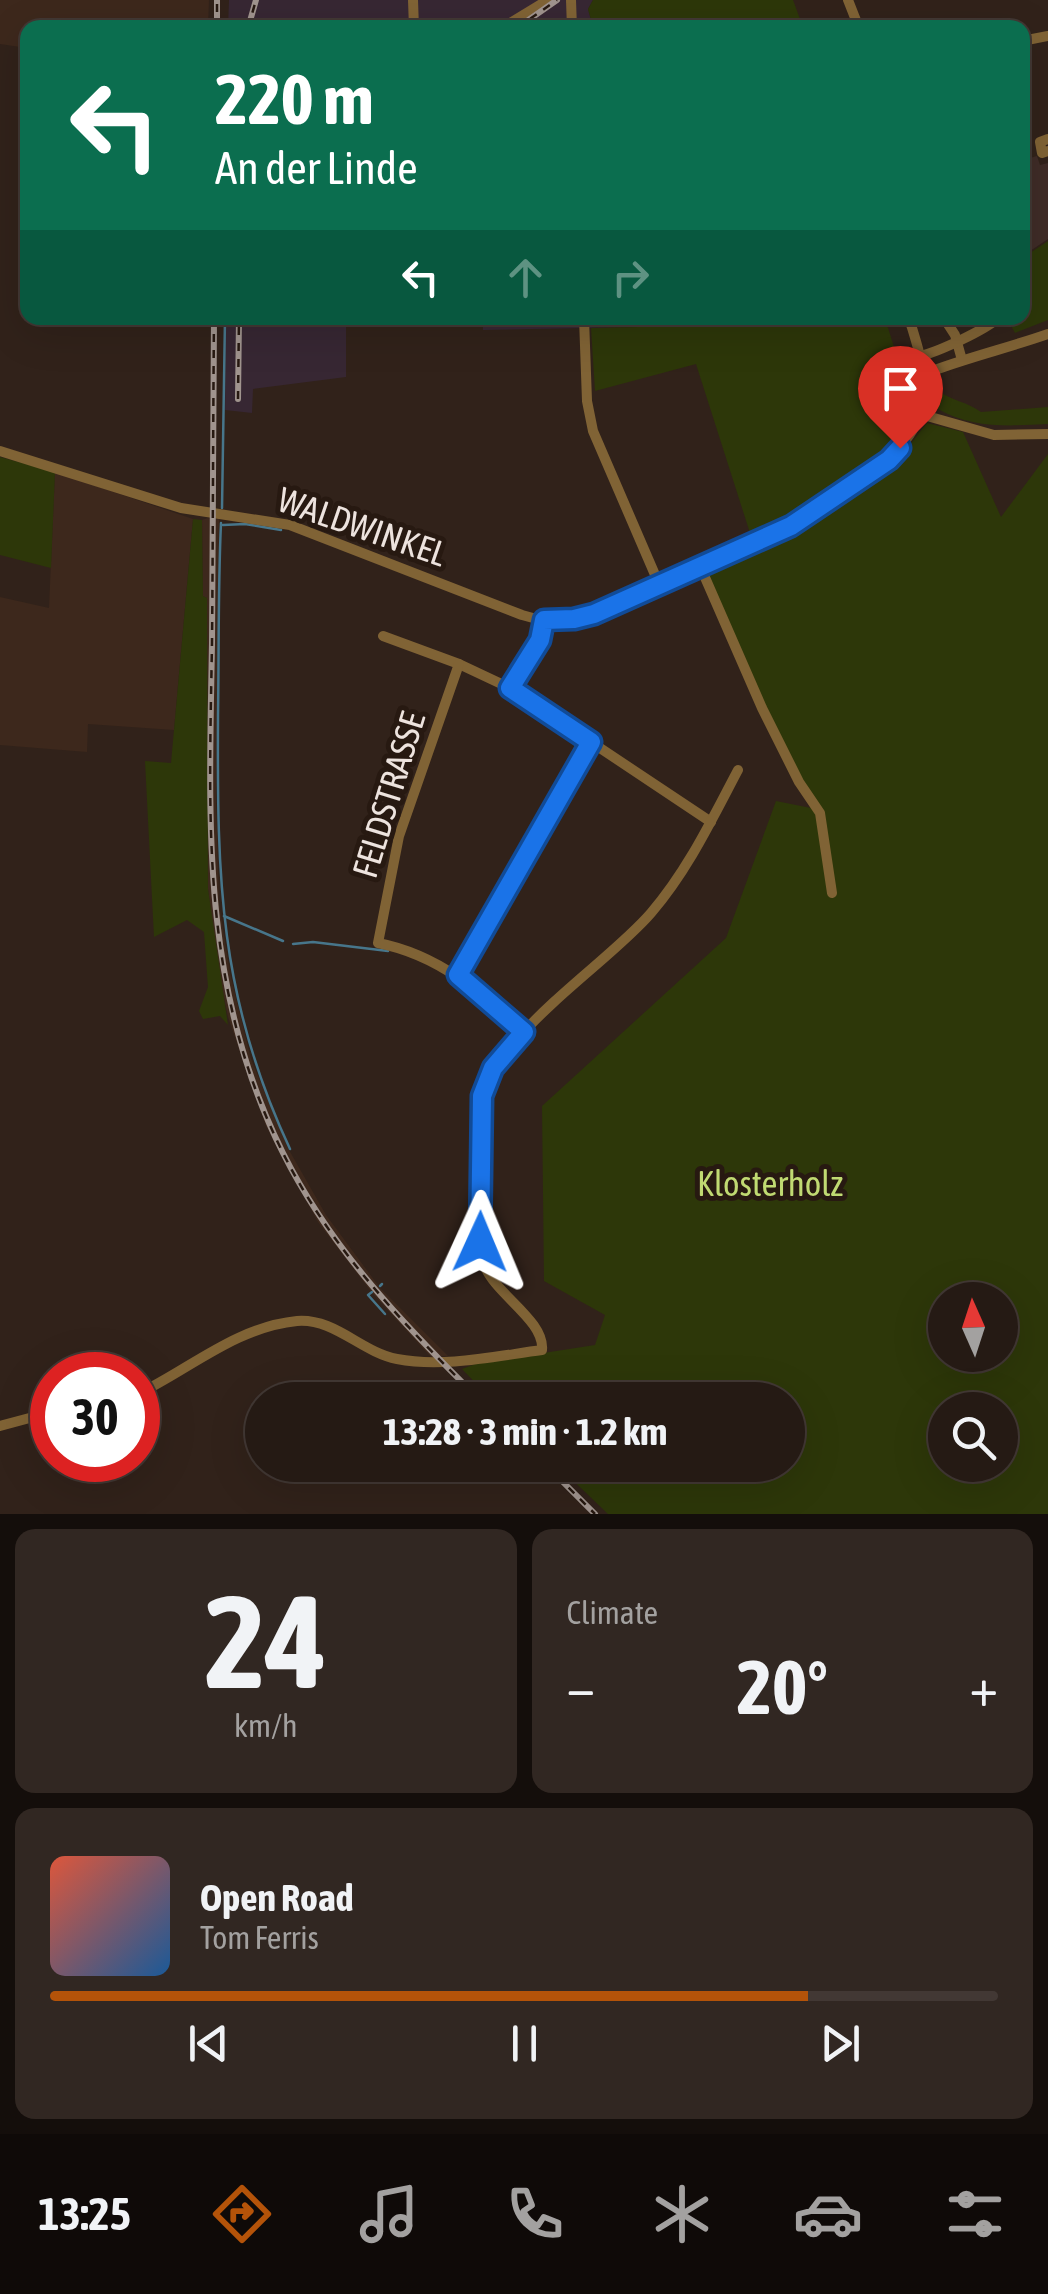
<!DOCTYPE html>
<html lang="en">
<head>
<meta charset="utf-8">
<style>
	body { margin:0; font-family:"Asap Condensed",sans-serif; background:#312722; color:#f1f3f6; height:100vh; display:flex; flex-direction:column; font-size:38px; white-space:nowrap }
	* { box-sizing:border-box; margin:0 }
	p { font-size:32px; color:#a3a1a0 }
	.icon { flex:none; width:55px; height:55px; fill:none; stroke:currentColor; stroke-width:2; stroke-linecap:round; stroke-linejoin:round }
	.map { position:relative; height:1514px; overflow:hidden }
	.sheet { display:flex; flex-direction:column; gap:15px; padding:15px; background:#140e0b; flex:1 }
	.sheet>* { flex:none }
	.banner { position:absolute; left:20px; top:20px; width:1010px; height:305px; border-radius:20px; box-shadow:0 10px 40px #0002,0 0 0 2px #423834; background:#0b6e4f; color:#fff; overflow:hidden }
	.needle { width:65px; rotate:357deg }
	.buttons { position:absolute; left:928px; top:1282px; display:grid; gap:20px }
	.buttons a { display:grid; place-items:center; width:90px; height:90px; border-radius:50%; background:#251a14; box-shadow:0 10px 40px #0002,0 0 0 2px #423834; font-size:50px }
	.speed { position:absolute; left:30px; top:1352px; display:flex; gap:20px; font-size:50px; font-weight:700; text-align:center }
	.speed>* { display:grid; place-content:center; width:130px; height:130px; border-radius:50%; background:#251a14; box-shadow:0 10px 40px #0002,0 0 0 2px #423834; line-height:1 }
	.speed .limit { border:15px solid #d22; background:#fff; color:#111 }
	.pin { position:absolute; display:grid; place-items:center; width:85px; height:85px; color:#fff; margin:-102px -42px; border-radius:50% 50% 50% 0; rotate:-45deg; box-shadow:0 0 10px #0007 }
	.pin .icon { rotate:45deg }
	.me { position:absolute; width:110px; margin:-55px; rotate:1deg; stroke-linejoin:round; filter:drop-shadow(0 0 8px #0008) }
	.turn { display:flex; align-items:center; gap:35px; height:210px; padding:0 30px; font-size:45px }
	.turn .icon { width:130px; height:130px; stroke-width:2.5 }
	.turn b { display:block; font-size:70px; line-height:85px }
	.lanes { display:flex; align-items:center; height:95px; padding:0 30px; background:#0003; justify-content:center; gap:50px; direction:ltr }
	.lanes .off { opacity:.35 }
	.big { font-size:75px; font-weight:700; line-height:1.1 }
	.sheet .widget { flex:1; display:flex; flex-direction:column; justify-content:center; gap:15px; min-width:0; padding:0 35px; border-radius:20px; background:#312722 }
	.sheet .dial { align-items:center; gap:0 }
	.dial b { font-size:130px; line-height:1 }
	.song { display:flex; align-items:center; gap:30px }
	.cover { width:120px; height:120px; border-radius:15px; background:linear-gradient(135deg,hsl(10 70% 55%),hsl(210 70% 35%)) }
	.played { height:10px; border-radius:5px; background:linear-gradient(90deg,#b45309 80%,#423834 80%) }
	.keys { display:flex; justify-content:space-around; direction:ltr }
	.heat { display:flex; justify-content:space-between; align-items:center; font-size:55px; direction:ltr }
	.sheet .tiles { flex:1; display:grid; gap:15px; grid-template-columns:1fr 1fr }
	.widget:last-child { grid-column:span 2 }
	.trip { position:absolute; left:245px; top:1382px; width:560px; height:100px; border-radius:50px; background:#251a14; box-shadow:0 10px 40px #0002,0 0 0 2px #423834; font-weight:700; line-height:100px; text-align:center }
	.tab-bar { display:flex; height:160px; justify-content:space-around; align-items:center; background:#0f0a08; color:#a3a1a0 }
	.tab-bar .icon { width:70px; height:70px }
	.tab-bar .selected { color:#b45309 }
	.tab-bar b { font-size:45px; color:#f1f3f6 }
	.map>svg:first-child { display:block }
	.commercial { fill:#372733 }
	.built { fill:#3d281c }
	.education { fill:#3f2c27 }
	.green { fill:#2d3709; fill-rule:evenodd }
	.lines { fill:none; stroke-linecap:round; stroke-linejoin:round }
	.stream { stroke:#47768b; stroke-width:2.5 }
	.minor { stroke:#806335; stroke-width:10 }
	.rail-casing { stroke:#a0948e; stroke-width:6 }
	.rail { stroke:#271911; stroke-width:2.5; stroke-dasharray:8; stroke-linecap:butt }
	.route-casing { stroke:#114b97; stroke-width:25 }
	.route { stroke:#1a73e8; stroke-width:18 }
	.labels { text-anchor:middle; stroke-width:10; stroke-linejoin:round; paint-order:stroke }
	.street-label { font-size:35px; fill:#ede3de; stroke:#271911 }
	.park-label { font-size:35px; fill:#c0da72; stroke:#271911 }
</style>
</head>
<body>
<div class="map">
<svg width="1048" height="1514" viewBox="0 0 1048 1514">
	<rect width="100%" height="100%" fill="#31221a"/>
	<g class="commercial">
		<polygon points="229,0 593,0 588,9 593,27 228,28"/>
		<polygon points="226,318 346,318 346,377 253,389 252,413 225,410"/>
		<polygon points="483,318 682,318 684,326 483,330"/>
	</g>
	<g class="built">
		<polygon points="0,0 209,0 208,27 28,28 27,48 0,44"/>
		<polygon points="55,472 193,519 174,730 88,724 87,752 0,745 0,597 49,608"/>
		<polygon points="208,518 219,519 219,526 216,796 219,903 230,973 251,1059 289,1150 326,1215 380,1288 448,1356 431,1357 373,1294 318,1222 266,1126 228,1017 217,963 208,889 207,598 203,596 202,520"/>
	</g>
	<polygon class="education" points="1037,156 1040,165 1048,163 1048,239 1030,251 1023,252 1023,160"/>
	<g class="green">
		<polygon points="593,0 793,0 803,27 593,27 588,9"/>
		<polygon points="1048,241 1048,320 1015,333 1007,318 1022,318 1023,304 1032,299 1023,272 1023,253 1030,253"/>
		<path d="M682,318H885L912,405L916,397C916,414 907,433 896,446C877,468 800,520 773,529C766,532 758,532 750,533L696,364L595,391L591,328L683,326Z"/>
		<path d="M937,390C952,401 968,402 981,412L1048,407V424C1009,426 972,429 936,408L933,393Z"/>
		<path d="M927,423L963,432L1001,517L1048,454V1514H608L557,1465H788V1400H492L462,1369L478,1363L595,1345L605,1315L544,1281L542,1106L726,938L776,801L811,808L703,569C768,541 838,511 892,464C905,453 916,436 927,423ZM945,1300H1000V1355H945ZM945,1410H1000V1465H945Z"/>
		<polygon points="0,457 55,472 51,568 0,555"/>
		<polygon points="193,519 202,520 203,596 207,598 208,889 228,1025 220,1016 203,1019 199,1011 208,987 204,932 187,920 154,937 145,761 171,763"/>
	</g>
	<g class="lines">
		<g class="stream">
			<polyline points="222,508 225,318"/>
			<path d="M221,523C218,587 219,651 218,715C217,878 219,998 290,1149"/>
			<polyline points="223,525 245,524 281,530"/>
			<polyline points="224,916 283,941"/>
			<polyline points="293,944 313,942 388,951"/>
			<polyline points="380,1286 382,1284"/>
			<polyline points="372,1292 368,1295 385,1314"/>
		</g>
		<g class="minor">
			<polyline points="413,0 414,28"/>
			<polyline points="571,0 572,28"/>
			<polyline points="848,0 859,28"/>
			<polyline points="464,28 507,25 548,0"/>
			<polyline points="1022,41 1048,36"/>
			<polyline points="1048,139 1040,142 1042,153 1048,151"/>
			<polyline points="584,318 587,401 593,431 659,584"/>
			<polyline points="944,318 955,335 962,360"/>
			<path d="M920,356C938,352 985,330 998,318"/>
			<path d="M935,370C973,356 1011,347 1048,334"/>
			<polyline points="920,414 994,435 1048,434"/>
			<path d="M0,451L181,508L290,525L522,615L544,621L573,619C608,609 639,593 672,579C738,550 897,486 920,414C931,382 918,348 909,318"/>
			<polyline points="700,566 762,708 799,782 820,813 832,893"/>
			<polyline points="383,636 459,664 510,688 711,822"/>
			<path d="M459,664L399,836L378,943C439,955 479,991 524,1033"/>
			<polyline points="510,688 540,640 544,621"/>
			<polyline points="459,975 591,742"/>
			<path d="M138,1394C190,1369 236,1327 297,1321C335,1318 361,1352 397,1359C443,1368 496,1356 542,1350C545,1320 494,1294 484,1264C475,1238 479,1143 481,1112C484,1040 605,967 651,913C688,870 712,819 738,770"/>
			<polyline points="0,1426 52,1412"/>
		</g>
		<defs>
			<g id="rail">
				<polyline points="217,28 217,0"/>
				<polyline points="248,28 256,0"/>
				<polyline points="517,28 557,0"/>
				<path d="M214,318C213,426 213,534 212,643C209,822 200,987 283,1153C331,1249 404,1325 480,1400"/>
				<polyline points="238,399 239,318"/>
				<polyline points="546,1465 595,1514"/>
			</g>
		</defs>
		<use href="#rail" class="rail-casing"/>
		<use href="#rail" class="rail"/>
	</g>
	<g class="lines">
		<defs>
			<polyline id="route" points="480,1242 482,1096 493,1068 524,1032 458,975 591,742 510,688 540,640 544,620 574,619 594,614 791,526 889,460 900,448"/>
		</defs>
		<use href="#route" class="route-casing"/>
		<use href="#route" class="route"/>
	</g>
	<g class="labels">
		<g class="street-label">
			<text transform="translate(362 527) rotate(19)" y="12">WALDWINKEL</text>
			<text transform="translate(389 795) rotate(-73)" y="12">FELDSTRASSE</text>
		</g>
		<g class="park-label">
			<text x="770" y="1196">Klosterholz</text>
		</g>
	</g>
</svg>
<div class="buttons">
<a><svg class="needle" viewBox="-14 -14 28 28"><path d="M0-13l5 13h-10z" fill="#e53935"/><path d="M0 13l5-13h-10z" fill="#a3a1a0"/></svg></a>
<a><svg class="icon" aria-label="search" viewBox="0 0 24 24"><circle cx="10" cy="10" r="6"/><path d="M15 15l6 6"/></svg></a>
</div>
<div class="speed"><div class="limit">30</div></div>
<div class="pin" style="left:900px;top:448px;background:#d93025"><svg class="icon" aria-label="arrive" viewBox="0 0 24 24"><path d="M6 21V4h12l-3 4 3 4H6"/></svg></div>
<svg class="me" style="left:480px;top:1242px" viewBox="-20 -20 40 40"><path d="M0-17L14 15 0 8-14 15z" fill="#1a73e8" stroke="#fff" stroke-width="4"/></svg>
<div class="trip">13:28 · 3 min · 1.2 km</div>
<div class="banner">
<div class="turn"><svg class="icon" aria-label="left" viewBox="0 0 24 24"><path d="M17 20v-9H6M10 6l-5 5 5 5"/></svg><div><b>220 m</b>An der Linde</div></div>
<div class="lanes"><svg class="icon" aria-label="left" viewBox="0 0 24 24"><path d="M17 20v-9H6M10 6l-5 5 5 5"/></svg><svg class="icon off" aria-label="ahead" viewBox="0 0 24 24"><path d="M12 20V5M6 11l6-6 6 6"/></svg><svg class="icon off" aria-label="right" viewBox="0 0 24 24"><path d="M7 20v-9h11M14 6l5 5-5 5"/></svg></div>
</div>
</div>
<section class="sheet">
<div class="tiles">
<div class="widget dial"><b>24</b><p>km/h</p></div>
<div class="widget"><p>Climate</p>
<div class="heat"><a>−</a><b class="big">20°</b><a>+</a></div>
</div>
<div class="widget">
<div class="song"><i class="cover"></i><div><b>Open Road</b><p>Tom Ferris</p></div></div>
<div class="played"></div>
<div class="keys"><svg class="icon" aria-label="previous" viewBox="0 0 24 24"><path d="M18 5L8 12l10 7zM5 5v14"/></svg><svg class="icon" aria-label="pause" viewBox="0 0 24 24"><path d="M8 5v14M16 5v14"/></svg><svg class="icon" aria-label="next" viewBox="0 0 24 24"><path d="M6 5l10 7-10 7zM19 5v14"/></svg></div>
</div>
</div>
</section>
<nav class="tab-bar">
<b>13:25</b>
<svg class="icon selected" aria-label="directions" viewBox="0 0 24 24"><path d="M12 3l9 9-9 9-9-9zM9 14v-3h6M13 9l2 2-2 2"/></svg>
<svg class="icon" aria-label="music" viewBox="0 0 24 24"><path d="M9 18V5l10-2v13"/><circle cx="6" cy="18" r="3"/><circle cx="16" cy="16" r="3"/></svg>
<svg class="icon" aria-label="phone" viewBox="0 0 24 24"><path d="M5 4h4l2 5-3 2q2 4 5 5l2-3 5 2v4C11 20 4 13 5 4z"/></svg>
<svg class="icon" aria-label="climate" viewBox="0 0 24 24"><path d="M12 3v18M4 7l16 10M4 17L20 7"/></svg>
<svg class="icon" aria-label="car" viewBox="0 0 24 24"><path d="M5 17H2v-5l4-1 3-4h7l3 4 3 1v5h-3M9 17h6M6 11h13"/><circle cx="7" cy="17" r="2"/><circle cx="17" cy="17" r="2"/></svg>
<svg class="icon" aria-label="filters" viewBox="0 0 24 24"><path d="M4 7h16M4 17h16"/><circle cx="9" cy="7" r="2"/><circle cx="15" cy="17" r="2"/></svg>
</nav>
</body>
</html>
